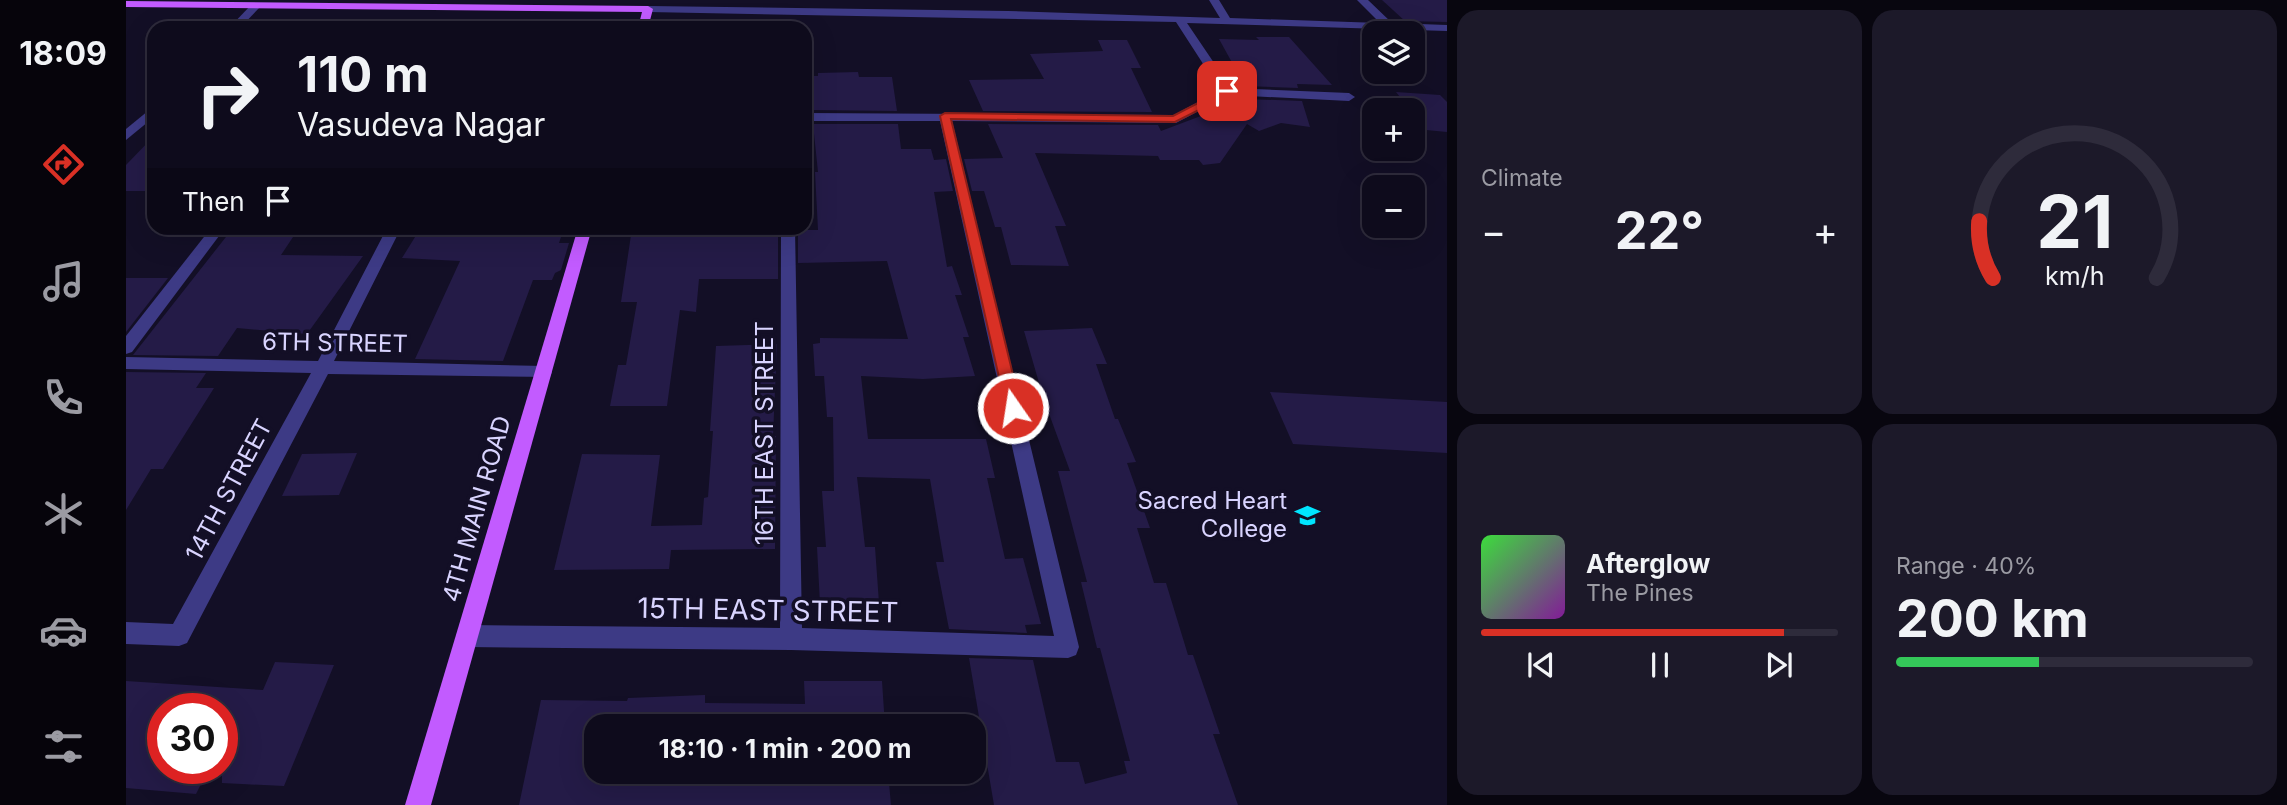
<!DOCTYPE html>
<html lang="en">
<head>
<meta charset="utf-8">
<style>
	body { margin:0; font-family:Inter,sans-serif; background:#1c1929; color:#f1f3f6; height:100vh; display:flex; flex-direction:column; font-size:26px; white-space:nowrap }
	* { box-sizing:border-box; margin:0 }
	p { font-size:23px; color:#9b9ba3 }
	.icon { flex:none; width:38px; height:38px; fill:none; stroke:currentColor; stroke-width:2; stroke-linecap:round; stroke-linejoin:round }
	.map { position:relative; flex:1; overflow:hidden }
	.details { display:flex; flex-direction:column; gap:10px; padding:10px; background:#08060f; width:840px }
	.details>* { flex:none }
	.hud { position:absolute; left:21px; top:21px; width:665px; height:214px; border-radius:21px; box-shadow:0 7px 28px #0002,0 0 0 2px #2e2b3b; background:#0e0b1c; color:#f1f3f6; overflow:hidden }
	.tools { position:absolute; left:1236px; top:21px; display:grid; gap:14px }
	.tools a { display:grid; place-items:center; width:63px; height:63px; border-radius:14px; background:#0e0b1c; box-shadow:0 7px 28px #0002,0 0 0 2px #2e2b3b; font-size:35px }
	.speed { position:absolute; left:21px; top:693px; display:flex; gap:14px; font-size:35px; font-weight:700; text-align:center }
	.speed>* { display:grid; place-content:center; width:91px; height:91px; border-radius:50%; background:#0e0b1c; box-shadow:0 7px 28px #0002,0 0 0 2px #2e2b3b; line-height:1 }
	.speed .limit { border:10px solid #d22; background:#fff; color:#111 }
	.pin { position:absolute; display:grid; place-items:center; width:60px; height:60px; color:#fff; margin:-30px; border-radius:14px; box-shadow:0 4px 10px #0006 }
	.me { position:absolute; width:77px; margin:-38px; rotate:347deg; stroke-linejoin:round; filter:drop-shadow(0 0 5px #0008) }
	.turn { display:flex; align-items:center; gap:24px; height:147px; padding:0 35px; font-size:32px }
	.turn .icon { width:91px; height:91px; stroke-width:2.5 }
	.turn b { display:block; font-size:49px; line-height:60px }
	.then { display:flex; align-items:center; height:66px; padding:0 35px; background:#0003; gap:14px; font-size:26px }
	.big { font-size:52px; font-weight:700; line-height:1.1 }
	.details .card { flex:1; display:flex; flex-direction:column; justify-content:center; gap:10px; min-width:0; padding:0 24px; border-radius:21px; background:#1c1929 }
	.details .dial { align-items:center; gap:0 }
	.dial svg { height:182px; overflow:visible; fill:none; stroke:#2e2b3b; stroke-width:7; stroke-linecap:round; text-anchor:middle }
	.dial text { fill:#f1f3f6; stroke:none }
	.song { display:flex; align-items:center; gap:21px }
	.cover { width:84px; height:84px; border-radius:10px; background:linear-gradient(135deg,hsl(120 70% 55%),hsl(290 70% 35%)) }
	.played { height:7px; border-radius:4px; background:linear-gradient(90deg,#d93025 85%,#2e2b3b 85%) }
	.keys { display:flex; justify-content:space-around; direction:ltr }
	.heat { display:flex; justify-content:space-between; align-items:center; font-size:38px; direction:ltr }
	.charge { height:10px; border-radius:5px; background:linear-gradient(90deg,#34c759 40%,#2e2b3b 0) }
	.details .tiles { flex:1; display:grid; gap:10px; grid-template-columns:repeat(2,1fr) }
	.trip { position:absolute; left:458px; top:714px; width:402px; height:70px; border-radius:21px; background:#0e0b1c; box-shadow:0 7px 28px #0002,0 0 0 2px #2e2b3b; font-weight:700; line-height:70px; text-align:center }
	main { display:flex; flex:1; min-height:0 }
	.menu { display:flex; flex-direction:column; width:126px; justify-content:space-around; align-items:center; background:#06040b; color:#9b9ba3 }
	.menu .icon { width:49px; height:49px }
	.menu .active { color:#d93025 }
	.menu b { font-size:32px; color:#f1f3f6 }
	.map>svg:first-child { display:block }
	.building { fill:#241b47 }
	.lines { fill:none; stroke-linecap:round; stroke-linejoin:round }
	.minor { fill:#3d3a85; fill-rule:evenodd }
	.major { fill:#c25bff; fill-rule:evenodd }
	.route { fill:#d93025; stroke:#8d1f18; stroke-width:2 }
	.labels { text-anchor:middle; stroke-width:7; stroke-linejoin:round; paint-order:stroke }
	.street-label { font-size:24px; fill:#d9d4ff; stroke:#130f26 }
	.poi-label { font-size:24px; fill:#d9d4ff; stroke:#130f26; text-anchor:end }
	.near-street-label { font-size:28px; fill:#d9d4ff; stroke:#130f26 }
</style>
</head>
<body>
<main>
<nav class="menu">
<b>18:09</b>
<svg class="icon active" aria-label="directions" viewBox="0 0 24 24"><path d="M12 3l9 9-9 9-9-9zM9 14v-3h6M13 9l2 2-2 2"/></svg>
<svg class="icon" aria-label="music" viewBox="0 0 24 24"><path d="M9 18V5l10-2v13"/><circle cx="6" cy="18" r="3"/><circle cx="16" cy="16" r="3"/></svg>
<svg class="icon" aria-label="phone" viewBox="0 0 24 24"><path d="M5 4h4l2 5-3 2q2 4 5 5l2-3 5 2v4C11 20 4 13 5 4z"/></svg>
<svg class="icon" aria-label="climate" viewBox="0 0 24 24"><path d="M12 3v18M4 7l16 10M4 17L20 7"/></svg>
<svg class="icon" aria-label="car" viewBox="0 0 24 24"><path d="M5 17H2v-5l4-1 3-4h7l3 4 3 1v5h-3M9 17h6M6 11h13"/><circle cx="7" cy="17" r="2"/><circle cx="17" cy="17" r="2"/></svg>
<svg class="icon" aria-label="filters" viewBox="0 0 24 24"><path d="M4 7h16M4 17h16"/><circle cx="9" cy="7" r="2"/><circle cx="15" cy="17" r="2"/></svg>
</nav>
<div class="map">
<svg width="1321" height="805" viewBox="0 0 1321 805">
	<rect width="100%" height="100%" fill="#130f26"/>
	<g class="building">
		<polygon points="1256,0 1321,0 1321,22 1279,21"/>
		<polygon points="1130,37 1163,37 1206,85 1171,84 1172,88 1119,86 1093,39 1133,40"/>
		<polygon points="972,40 1001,40 1015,68 1005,68 1026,112 857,111 843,80 918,79 904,54 977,51"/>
		<polygon points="732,72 733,77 766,77 771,111 685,110 684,102 679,102 679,76 692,76 692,73"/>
		<polygon points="1270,92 1314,95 1321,102 1321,132 1300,130"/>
		<polygon points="1120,99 1176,101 1184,127 1155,123 1133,131 1121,124 1094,163 1077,165 1073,160 1034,160 1032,156 909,153 940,226 929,226 943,266 885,265 875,227 869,227 858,191 846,191 838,159 877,158 862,124 1032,125 1035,131"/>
		<polygon points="687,124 772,124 775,149 805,149 808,160 820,159 827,191 808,192 821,267 826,266 836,295 829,295 843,337 837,337 849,376 797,379 735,376 742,439 860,439 869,478 861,478 879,559 897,558 915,624 899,625 901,633 823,629 810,562 818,562 804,479 731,477 739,547 749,547 753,603 694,604 691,547 700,547 696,491 708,491 707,417 701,417 698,376 689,376 687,344 694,343 694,338 782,339 761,261 672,263 672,230 692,230 689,172 692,172"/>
		<polygon points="28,136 28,191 0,191 0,165"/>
		<polygon points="107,228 173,228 155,255 237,256 181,334 111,328 92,356 7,355"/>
		<polygon points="369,228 438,228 433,243 443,243 435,270 429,273 426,280 407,280 377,361 289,359 334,261 276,258 294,229 367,232"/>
		<polygon points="522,228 652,230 652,279 573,279 570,312 554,310 541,406 484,406 492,365 500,365 511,302 495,302 505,235 520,234"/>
		<polygon points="0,278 42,278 0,332"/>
		<polygon points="966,328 981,364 970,364 989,419 992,419 1010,462 1001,463 1024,528 1011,528 1028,583 1040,583 1062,655 1067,655 1094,734 1087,734 1112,805 868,805 843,658 907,660 930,762 953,762 959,784 1001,773 998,761 1004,761 974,648 971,648 955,582 961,582 932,471 944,471 918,400 898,331"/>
		<polygon points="651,344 647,436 650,436 649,549 545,550 543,569 428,570 456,454 534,455 525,526 576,525 578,498 582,497 587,431 584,431 590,346"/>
		<polygon points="0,372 80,373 70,388 88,388 37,469 25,469 0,510"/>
		<polygon points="1144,392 1321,402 1321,453 1167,444"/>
		<polygon points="231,453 213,495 156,496 176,454"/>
		<polygon points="149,662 208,665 158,786 96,783 96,709 37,709 37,768 83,768 70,794 0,788 0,681 137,690"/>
		<polygon points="678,681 756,681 759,726 471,726 471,772 762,772 765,805 393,805 415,700 501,701 502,698 579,695 579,703 679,704"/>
	</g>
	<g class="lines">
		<g class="minor">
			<polygon points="1083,0 1093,0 1104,18 1254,23 1231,0 1242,0 1266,23 1321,25 1321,31 1061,23 1105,88 1223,93 1229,97 1223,101 1103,95 1050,123 826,121 953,647 950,655 942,658 665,650 341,647 333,644 330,636 333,628 341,625 654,628 655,228 669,228 676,628 928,636 814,121 679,121 679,113 1048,115 1094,90 1050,22 522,12 517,9 522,6 882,11 1094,18"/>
			<polygon points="126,4 135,6 114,28 103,28"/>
			<polygon points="28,106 28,117 0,140 0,129"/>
			<polygon points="85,228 99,228 6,352 0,354 0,336"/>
			<polygon points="261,228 275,228 208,361 418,366 424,367 426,372 424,377 202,374 61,643 53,646 0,644 0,622 47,624 185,373 0,369 0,357 192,361"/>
		</g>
		<g class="major">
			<polygon points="0,1 522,6 527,9 522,28 512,28 516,12 0,7"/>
			<polygon points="452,228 466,228 305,805 279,805"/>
		</g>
	</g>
	<polygon class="route" points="1101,88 1107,91 1105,94 1049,122 825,119 895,408 893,413 881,413 814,116 819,113 1047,116"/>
	<defs>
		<symbol id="university-bare" viewBox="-9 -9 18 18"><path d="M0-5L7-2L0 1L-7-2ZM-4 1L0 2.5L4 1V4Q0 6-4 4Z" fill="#00e5ff" stroke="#130f26" stroke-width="2.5" paint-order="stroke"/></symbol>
	</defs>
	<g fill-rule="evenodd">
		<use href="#university-bare" x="1164" y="498" width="35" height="35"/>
	</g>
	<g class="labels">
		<g class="street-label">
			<text transform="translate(209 343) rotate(1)" y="8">6TH STREET</text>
			<text transform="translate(639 433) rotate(-90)" y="8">16TH EAST STREET</text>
			<text transform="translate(103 490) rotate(-62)" y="8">14TH STREET</text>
			<text transform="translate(351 509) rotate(-74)" y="8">4TH MAIN ROAD</text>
		</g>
		<g class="poi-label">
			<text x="1161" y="509">Sacred Heart<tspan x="1161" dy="28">College</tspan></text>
		</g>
		<g class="near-street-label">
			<text transform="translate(642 610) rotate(1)" y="10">15TH EAST STREET</text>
		</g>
	</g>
</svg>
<div class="tools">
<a><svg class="icon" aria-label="layers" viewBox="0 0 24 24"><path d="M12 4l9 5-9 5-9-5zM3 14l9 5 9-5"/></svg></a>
<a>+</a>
<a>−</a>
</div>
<div class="speed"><div class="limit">30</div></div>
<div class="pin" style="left:1101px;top:91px;background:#d93025"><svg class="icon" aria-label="arrive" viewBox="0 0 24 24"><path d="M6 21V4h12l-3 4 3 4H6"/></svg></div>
<svg class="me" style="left:887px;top:408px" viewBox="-20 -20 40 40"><circle r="17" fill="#d93025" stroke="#fff" stroke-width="3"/><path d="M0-11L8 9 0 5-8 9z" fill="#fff"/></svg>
<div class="trip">18:10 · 1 min · 200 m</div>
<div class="hud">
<div class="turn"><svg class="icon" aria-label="right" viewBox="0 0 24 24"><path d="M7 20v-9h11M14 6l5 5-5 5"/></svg><div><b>110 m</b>Vasudeva Nagar</div></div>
<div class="then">Then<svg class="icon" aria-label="arrive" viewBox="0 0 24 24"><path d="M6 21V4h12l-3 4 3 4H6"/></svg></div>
</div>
</div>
<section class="details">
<div class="tiles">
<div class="card"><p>Climate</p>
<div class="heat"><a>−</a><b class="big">22°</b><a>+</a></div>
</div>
<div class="card dial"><svg viewBox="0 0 100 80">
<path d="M14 69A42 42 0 1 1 86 69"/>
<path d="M14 69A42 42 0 0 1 8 44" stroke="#d93025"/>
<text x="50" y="56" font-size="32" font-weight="700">21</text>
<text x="50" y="72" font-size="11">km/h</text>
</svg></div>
<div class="card">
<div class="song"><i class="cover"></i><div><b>Afterglow</b><p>The Pines</p></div></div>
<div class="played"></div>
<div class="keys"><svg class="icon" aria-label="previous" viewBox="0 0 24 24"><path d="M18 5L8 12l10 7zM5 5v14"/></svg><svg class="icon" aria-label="pause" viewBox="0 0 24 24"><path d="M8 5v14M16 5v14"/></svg><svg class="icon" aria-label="next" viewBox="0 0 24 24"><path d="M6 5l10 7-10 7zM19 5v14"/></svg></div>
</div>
<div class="card"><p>Range · 40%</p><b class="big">200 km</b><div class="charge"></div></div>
</div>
</section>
</main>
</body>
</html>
